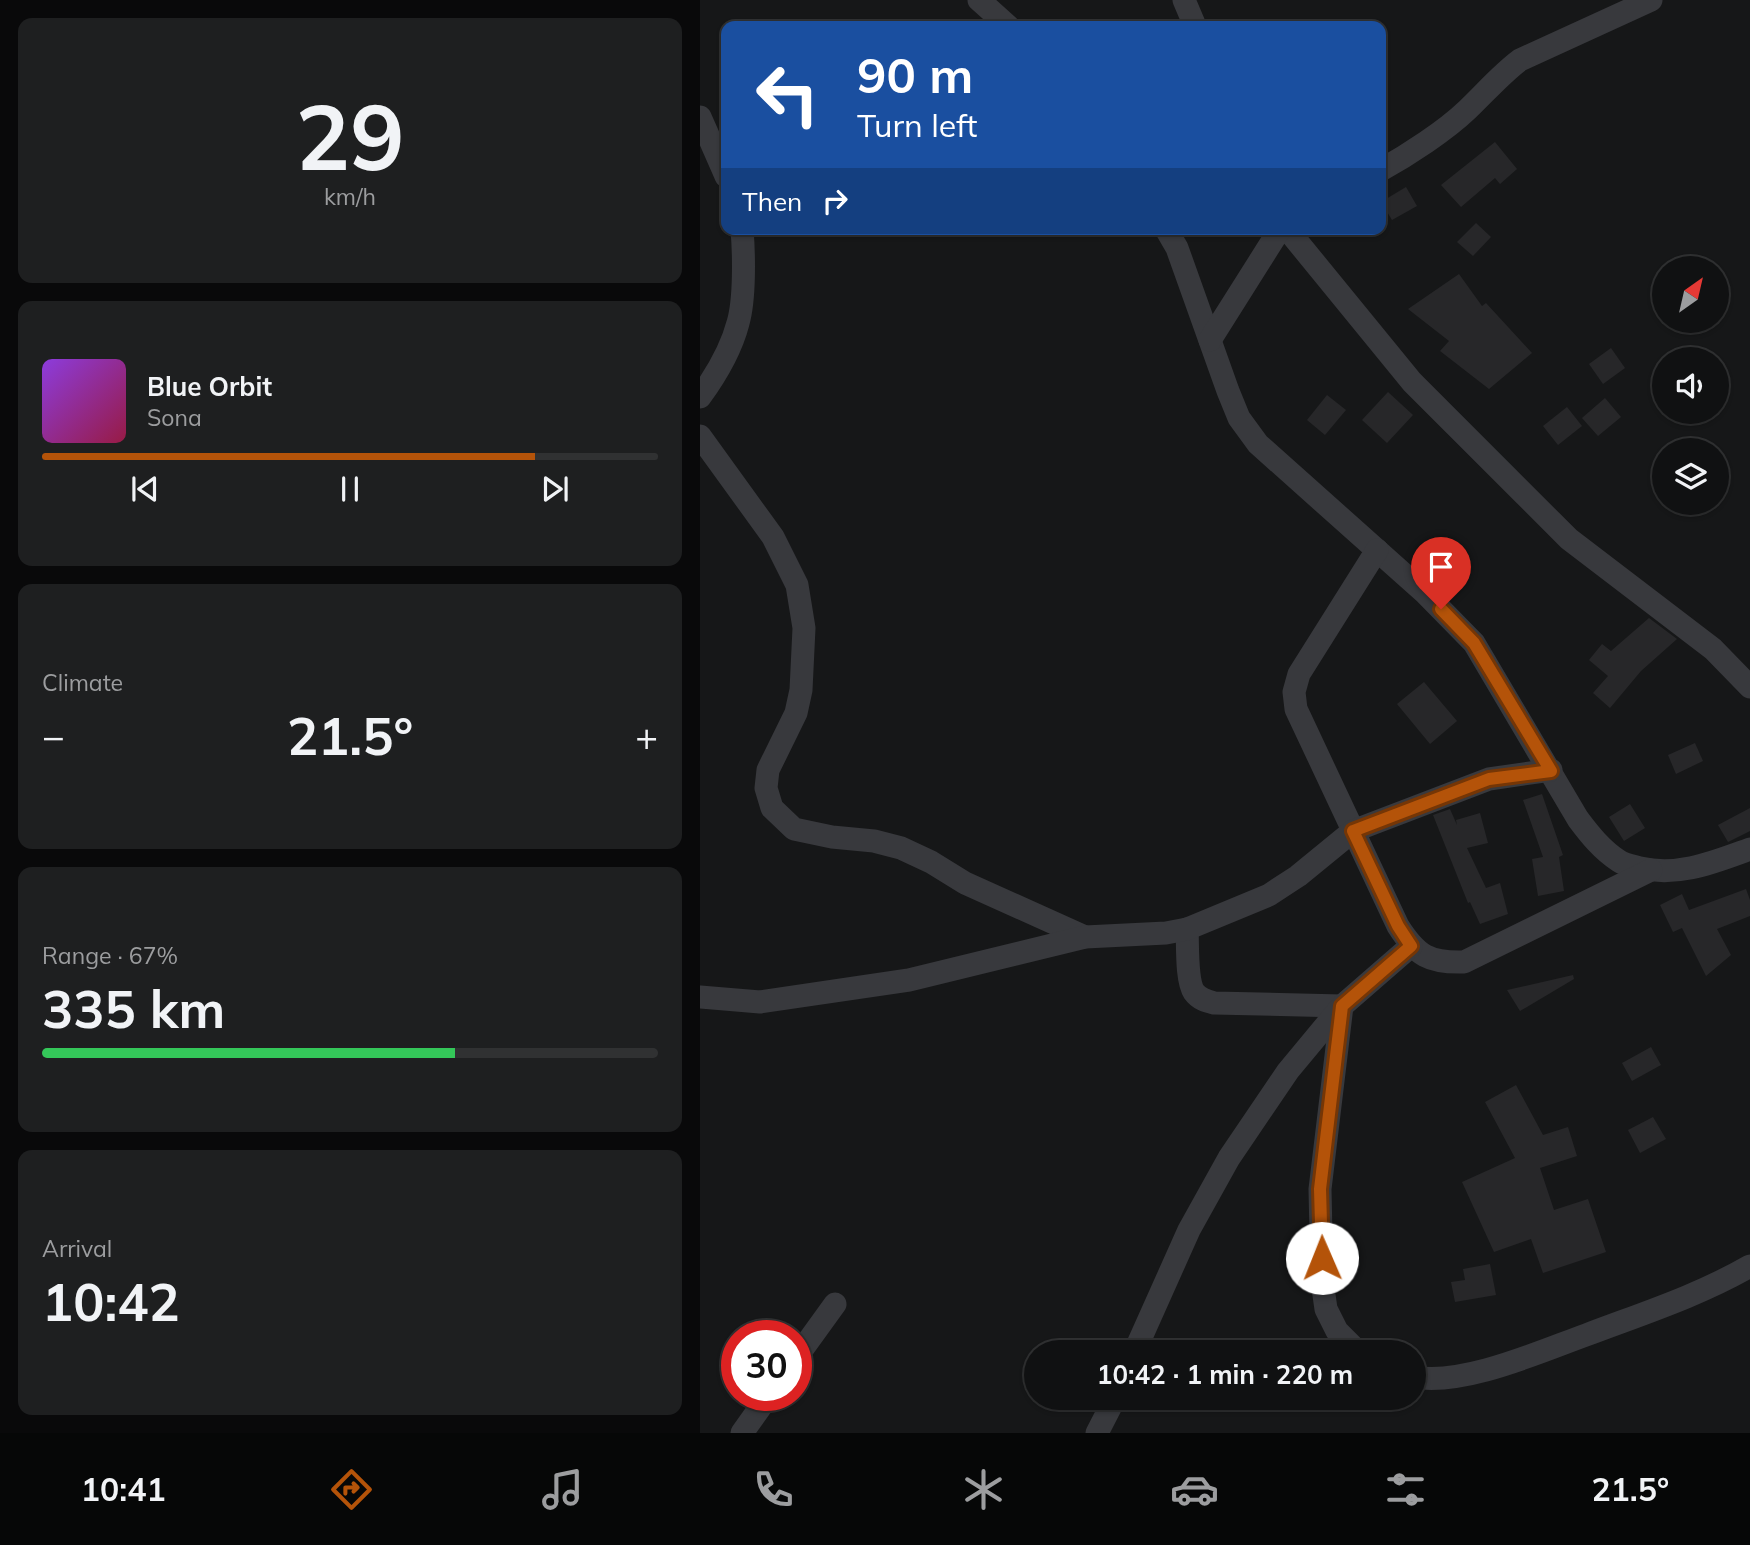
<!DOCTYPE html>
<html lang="en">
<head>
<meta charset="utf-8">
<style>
	body { margin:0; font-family:Mulish,sans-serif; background:#1e1f20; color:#f1f3f6; height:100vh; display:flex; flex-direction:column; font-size:26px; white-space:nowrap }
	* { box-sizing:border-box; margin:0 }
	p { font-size:23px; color:#9c9d9f }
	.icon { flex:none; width:38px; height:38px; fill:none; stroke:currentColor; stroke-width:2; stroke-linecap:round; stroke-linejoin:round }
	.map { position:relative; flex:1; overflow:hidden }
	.side { display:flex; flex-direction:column; gap:18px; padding:18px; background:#09090a; width:700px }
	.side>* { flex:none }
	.hud { position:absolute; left:21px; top:21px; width:665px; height:214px; border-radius:14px; box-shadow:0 2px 5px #0004,0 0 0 2px #303132; background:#1a4fa0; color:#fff; overflow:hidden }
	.needle { width:46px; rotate:34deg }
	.fabs { position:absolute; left:952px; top:256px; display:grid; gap:14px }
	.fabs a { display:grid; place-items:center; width:77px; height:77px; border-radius:50%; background:#101112; box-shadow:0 2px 5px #0004,0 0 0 2px #303132; font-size:35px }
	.speed { position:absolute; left:21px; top:1320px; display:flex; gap:14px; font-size:35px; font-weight:700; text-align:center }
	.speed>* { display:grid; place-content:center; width:91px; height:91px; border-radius:50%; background:#101112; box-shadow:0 2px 5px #0004,0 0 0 2px #303132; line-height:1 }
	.speed .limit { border:10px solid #d22; background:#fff; color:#111 }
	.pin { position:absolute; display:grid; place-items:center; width:60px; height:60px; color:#fff; margin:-72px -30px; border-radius:50% 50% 50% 0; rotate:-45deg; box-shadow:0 0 7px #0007 }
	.pin .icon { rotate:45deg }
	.me { position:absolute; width:77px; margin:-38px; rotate:359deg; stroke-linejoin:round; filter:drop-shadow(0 0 5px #0008) }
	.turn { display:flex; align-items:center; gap:24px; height:147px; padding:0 21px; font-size:32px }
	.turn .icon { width:91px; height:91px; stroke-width:2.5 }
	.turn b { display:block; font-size:49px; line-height:60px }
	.then { display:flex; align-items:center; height:66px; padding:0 21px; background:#0003; gap:14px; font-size:26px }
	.big { font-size:52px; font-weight:700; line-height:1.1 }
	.side .card { flex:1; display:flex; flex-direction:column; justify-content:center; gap:10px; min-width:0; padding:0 24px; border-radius:14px; background:#1e1f20 }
	.side .dial { align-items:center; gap:0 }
	.dial b { font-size:91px; line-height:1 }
	.song { display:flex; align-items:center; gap:21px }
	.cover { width:84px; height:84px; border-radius:10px; background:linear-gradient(135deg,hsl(270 70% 55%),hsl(340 70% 35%)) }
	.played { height:7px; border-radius:4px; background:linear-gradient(90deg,#b45309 80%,#303132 80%) }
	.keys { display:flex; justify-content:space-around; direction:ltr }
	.heat { display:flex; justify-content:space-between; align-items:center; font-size:38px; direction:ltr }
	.charge { height:10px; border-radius:5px; background:linear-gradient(90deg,#34c759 67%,#303132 0) }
	.trip { position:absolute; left:324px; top:1340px; width:402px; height:70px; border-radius:35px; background:#101112; box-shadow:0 2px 5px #0004,0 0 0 2px #303132; font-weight:700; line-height:70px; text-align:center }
	.tab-bar { display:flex; height:112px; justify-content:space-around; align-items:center; background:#060707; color:#9c9d9f }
	.tab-bar .icon { width:49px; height:49px }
	.tab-bar .selected { color:#b45309 }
	.tab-bar b { font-size:32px; color:#f1f3f6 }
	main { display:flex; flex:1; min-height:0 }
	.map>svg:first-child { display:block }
	.building { fill:#272729 }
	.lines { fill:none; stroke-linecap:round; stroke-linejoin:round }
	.street { stroke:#38393d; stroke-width:23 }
	.route-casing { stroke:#753606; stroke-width:18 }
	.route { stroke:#b45309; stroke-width:12 }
</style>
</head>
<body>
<main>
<section class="side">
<div class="card dial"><b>29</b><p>km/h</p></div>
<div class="card">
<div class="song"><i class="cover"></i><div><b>Blue Orbit</b><p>Sona</p></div></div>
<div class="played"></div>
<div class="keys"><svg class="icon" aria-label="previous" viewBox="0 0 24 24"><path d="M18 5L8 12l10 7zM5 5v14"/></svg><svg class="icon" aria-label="pause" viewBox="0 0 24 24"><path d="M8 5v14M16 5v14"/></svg><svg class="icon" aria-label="next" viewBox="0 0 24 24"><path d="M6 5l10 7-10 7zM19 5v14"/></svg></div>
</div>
<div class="card"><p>Climate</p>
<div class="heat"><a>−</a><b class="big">21.5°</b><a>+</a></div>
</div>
<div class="card"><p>Range · 67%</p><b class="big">335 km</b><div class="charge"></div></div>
<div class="card"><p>Arrival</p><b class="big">10:42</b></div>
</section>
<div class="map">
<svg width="1050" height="1433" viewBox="0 0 1050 1433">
	<rect width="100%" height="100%" fill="#161718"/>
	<g class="building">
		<polygon points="795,142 817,169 800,184 795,178 761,207 741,185"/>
		<polygon points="706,187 717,206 692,220 681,202"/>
		<polygon points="776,223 791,237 773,256 757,242"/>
		<polygon points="759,274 782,306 786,303 832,353 789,389 740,351 749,341 708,309"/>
		<polygon points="911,348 925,368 903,384 889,364"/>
		<polygon points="688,392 713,415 687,443 662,420"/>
		<polygon points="627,395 646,410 625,435 607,420"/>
		<polygon points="905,398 921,417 898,436 882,418"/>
		<polygon points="867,407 882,426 858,445 843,426"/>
		<polygon points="949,618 977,639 941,671 910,708 893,693 908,676 889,660 902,644 911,651"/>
		<polygon points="724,682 757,721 730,744 697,704"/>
		<polygon points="995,743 1003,761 976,774 968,755"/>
		<polygon points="842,794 863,855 859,857 864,891 838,896 832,859 843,857 823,800"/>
		<polygon points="930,804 945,828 924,841 909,817"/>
		<polygon points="1050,808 1050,831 1028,842 1018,825"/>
		<polygon points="750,809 757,825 756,820 780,813 788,843 767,848 786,888 800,883 808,914 780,924 770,902 768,903 733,815"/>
		<polygon points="1046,889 1050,900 1050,916 1017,929 1031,955 1006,976 982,928 973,932 960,905 982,894 989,910"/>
		<polygon points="873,975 874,979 820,1011 807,990"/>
		<polygon points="951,1047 961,1065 932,1081 922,1063"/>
		<polygon points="816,1085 843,1135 868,1127 877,1156 840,1168 854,1210 888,1199 906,1252 843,1273 831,1239 794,1252 762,1182 815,1158 785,1102"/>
		<polygon points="953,1117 966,1139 940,1153 928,1130"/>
		<polygon points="790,1264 796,1295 755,1302 751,1282 765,1280 763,1269"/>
	</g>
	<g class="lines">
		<g class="street">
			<polyline points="279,0 308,26"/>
			<polyline points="484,0 495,26"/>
			<polyline points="0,117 26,176"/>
			<path d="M681,170C708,155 745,131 767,110C785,93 800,75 820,60L951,0"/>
			<path d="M466,229L477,248L528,391L539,418L558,444L725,593L774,643L878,819C890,835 902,850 919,861C925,865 933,866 940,868C979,877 1014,862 1050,849"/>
			<polyline points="587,229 712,382 869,539 1013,649 1050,687"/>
			<polyline points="510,340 580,229"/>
			<path d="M0,397C16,375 31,350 38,323C45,299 44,254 42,229"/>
			<polyline points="0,436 73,537 97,585 104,628 101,690 96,713 68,770 66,788 72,808 94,829 132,837 174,841 201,848 231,862 265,883 385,937"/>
			<path d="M677,550L599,674L594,692L596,709L698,926C717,956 729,963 764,962L951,870"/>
			<path d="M487,929C488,944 486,980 494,992C499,999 506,1001 514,1003L642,1006L620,1189L622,1281L626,1309L637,1331L659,1353"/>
			<polyline points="0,997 60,1002 209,980 385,937 466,933 487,929 569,895 598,876 653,831 789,779 851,770"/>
			<polyline points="434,1353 489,1230 529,1158 588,1071 642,1006 711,946"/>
			<polyline points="96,1358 135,1304"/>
			<path d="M714,1377C763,1386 839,1352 886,1335C941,1314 998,1296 1050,1266"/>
			<polyline points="42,1433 69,1395"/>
			<polyline points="397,1433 415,1398"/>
		</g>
	</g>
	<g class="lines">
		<defs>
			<polyline id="route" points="622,1258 620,1189 642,1006 711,946 698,926 653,831 789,779 851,771 774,643 741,609"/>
		</defs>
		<use href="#route" class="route-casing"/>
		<use href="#route" class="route"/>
	</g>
</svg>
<div class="fabs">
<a><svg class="needle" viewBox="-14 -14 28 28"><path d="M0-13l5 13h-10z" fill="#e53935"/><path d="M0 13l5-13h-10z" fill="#9c9d9f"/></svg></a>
<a><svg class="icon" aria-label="sound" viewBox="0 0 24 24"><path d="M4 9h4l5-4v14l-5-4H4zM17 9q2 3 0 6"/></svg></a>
<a><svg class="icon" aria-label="layers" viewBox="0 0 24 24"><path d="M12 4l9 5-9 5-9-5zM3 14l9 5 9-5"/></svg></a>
</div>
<div class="speed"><div class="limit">30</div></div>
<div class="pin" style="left:741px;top:609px;background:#d93025"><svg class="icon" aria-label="arrive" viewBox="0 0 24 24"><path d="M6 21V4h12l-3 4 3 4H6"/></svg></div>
<svg class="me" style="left:622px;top:1258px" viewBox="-20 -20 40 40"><circle r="19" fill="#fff"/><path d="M0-13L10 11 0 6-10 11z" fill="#b45309"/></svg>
<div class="trip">10:42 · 1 min · 220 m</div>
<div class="hud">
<div class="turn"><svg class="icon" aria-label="left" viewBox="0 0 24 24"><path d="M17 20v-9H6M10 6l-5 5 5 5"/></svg><div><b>90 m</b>Turn left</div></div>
<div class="then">Then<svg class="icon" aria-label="right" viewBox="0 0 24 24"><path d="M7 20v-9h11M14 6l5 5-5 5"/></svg></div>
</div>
</div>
</main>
<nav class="tab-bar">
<b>10:41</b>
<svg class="icon selected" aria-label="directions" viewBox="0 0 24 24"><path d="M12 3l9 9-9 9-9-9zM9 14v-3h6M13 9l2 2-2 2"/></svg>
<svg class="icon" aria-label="music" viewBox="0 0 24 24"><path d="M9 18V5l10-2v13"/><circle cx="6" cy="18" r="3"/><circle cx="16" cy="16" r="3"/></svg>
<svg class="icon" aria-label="phone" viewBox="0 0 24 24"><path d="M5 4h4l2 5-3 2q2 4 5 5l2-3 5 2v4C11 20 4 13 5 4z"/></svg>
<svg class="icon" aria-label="climate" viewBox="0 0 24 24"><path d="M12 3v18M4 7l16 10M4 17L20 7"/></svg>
<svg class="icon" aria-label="car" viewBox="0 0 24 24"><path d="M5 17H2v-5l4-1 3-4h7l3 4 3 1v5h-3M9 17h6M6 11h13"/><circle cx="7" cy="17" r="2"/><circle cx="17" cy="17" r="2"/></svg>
<svg class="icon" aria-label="filters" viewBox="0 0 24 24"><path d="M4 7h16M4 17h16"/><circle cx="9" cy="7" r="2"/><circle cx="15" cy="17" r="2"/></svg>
<b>21.5°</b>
</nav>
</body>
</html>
